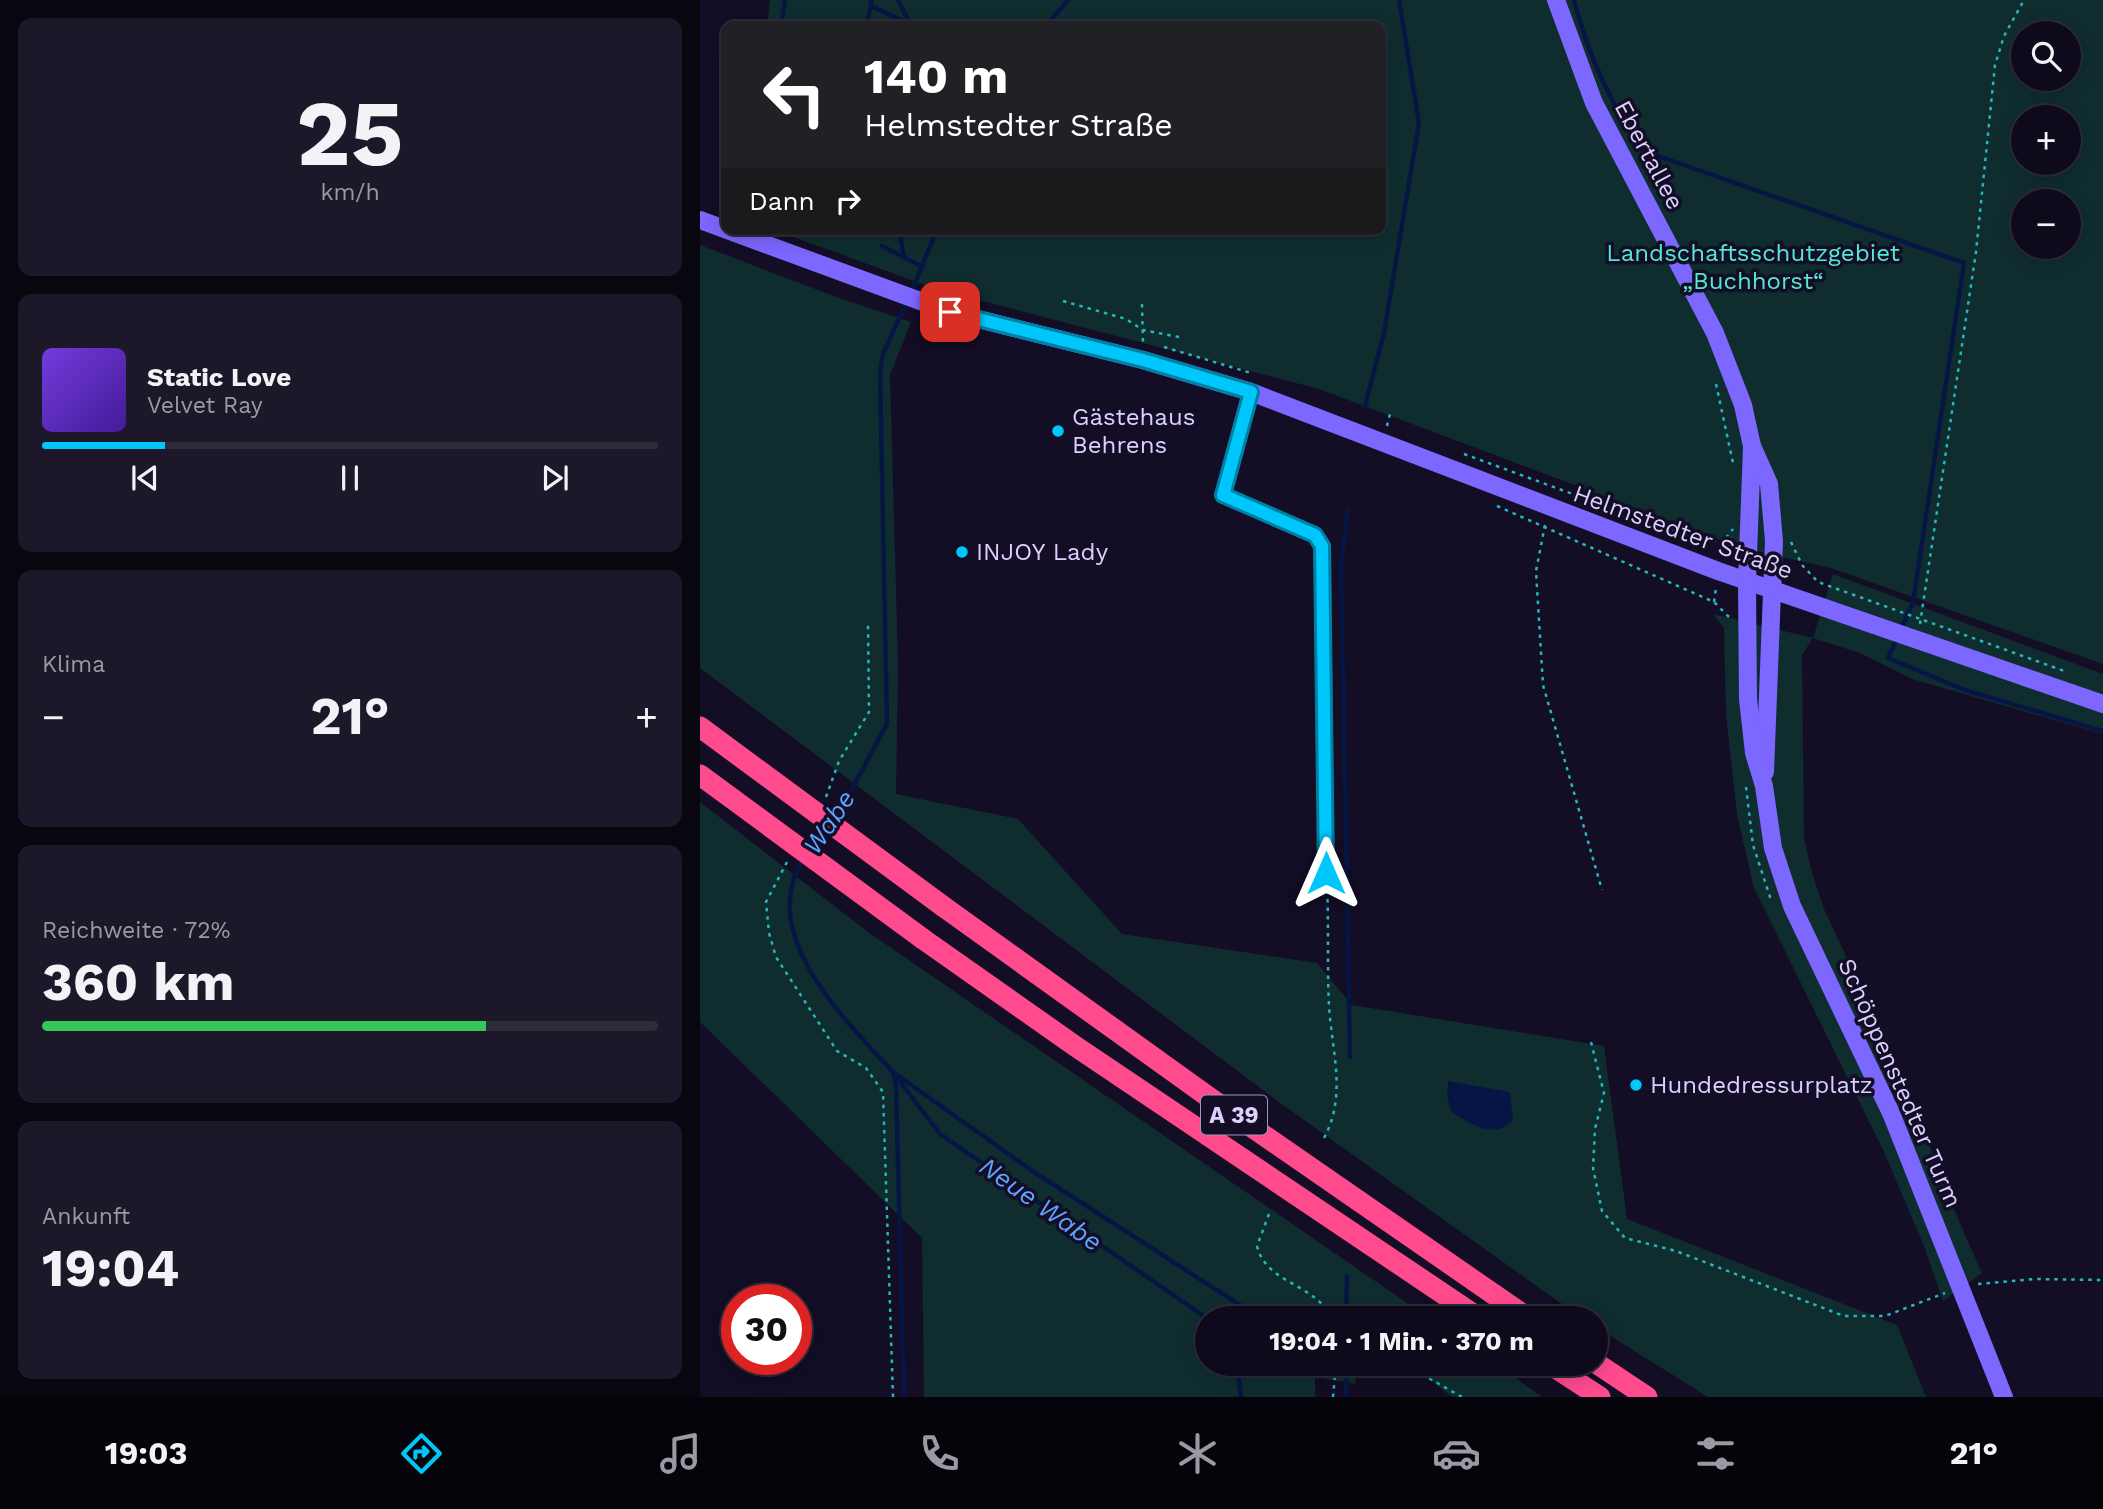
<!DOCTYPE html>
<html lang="de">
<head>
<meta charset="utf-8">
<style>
	body { margin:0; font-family:"Work Sans",sans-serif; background:#1c1829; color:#f1f3f6; height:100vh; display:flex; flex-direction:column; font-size:26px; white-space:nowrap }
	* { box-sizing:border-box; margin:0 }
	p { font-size:23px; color:#9b9aa3 }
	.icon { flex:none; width:38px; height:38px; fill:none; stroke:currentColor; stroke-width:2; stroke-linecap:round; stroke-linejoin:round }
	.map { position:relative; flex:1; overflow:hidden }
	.details { display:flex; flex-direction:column; gap:18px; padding:18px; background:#08060f; width:700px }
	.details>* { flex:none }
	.hud { position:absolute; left:21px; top:21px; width:665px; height:214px; border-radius:14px; box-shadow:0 4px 18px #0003,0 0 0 2px #2e2b3b; background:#202124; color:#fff; overflow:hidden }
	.controls { position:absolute; left:1311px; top:21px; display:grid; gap:14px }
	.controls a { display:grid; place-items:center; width:70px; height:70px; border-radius:50%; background:#0e0a1c; box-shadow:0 4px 18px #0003,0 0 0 2px #2e2b3b; font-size:35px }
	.speed { position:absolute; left:21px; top:1284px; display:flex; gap:14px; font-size:35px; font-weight:700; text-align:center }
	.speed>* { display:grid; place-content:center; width:91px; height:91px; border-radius:50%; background:#0e0a1c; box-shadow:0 4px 18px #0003,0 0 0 2px #2e2b3b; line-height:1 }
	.speed .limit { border:10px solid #d22; background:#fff; color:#111 }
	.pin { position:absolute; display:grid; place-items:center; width:60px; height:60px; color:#fff; margin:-30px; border-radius:14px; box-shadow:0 4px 10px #0006 }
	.me { position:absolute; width:77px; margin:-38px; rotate:0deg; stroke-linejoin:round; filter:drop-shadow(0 0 5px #0008) }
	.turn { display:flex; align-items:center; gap:24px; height:147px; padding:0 28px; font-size:32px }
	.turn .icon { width:91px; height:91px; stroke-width:2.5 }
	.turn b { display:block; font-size:49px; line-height:60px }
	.then { display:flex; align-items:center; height:66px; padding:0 28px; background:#0003; gap:14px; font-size:26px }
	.big { font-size:52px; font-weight:700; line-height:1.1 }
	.details .card { flex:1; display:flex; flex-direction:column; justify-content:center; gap:10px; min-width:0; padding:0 24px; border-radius:14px; background:#1c1829 }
	.details .dial { align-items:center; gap:0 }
	.dial b { font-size:91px; line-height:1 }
	.song { display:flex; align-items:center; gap:21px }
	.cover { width:84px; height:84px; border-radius:10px; background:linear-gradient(135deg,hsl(260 70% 55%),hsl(260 70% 35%)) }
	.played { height:7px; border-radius:4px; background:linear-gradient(90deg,#00c7fb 20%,#2e2b3b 20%) }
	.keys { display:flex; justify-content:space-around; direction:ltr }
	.heat { display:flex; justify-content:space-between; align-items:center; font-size:38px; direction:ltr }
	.charge { height:10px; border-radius:5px; background:linear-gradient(90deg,#34c759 72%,#2e2b3b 0) }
	.trip { position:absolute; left:495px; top:1306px; width:413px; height:70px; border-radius:35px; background:#0e0a1c; box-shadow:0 4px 18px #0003,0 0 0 2px #2e2b3b; font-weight:700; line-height:70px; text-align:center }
	.tabs { display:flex; height:112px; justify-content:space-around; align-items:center; background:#06040b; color:#9b9aa3 }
	.tabs .icon { width:49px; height:49px }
	.tabs .current { color:#00c7fb }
	.tabs b { font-size:32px; color:#f1f3f6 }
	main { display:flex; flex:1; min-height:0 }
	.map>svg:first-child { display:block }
	.green { fill:#0f2d2f; fill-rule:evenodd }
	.water { fill:#061644 }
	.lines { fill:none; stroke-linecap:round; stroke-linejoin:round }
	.stream { stroke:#061644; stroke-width:4.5 }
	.path { stroke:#25b7be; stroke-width:2.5; stroke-dasharray:3.5 5; stroke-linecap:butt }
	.street { stroke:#403487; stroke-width:16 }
	.secondary { stroke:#7c67ff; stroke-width:18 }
	.highway { stroke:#ff4b8e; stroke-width:21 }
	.highway-bridge { stroke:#ff4b8e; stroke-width:21 }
	.route-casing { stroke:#0081a3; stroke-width:18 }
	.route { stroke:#00c7fb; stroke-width:12 }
	.poi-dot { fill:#00c7fb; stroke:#130d25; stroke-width:2.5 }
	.labels { text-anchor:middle; stroke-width:7; stroke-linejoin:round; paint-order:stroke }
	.shield { fill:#130d25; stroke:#9f96be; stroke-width:2 }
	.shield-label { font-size:23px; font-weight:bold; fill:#dbd0ff }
	.street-label { font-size:24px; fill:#dbd0ff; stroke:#130d25 }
	.park-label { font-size:24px; fill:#53e8d3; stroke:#130d25 }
	.poi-label { font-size:24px; fill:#dbd0ff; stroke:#130d25; text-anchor:start }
	.water-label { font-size:26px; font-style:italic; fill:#5ea3ff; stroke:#130d25 }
</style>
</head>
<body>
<main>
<section class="details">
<div class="card dial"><b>25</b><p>km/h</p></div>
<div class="card">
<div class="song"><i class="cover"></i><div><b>Static Love</b><p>Velvet Ray</p></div></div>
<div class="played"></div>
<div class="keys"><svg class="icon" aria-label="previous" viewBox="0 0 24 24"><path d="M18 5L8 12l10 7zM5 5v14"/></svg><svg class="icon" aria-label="pause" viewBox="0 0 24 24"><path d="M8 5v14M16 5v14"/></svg><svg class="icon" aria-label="next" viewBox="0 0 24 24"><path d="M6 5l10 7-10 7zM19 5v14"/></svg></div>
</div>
<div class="card"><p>Klima</p>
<div class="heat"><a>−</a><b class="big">21°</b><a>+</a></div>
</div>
<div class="card"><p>Reichweite · 72%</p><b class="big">360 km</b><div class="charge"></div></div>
<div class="card"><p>Ankunft</p><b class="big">19:04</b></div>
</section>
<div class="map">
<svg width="1403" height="1397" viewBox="0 0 1403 1397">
	<rect width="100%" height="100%" fill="#130d25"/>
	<g class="green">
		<path d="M70,0H1403V664L1131,568L1042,548L619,389L233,288L72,229H681V26H67ZM1323,33H1368V79H1323ZM1323,117H1368V163H1323ZM1323,201H1368V247H1323Z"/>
		<polygon points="0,245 139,298 211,322 190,375 198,665 196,794 318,819 422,934 617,963 652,1005 904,1046 927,1219 1197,1325 1226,1397 1008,1397 896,1327 896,1318 882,1318 876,1314 579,1102 0,668"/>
		<polygon points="1133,574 1403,674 1403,734 1212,679 1160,653 1113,638 1102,655 1104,838 1112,873 1124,909 1207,1087 1258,1219 1282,1273 1243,1301 1224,1246 1184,1152 1054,888 1037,815 1026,716 1024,628 1013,614 1113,638"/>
		<polygon points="0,802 168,932 729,1318 508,1318 508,1363 657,1363 655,1384 615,1377 615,1397 224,1397 222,1238 0,1022"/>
		<polygon points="709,1363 795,1363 842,1397 752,1397"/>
	</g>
	<path class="water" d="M748,1081L810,1092L813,1121C793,1139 771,1125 751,1111L747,1096Z"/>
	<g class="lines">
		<g class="stream">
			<polyline points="171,0 171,6 209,24"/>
			<polyline points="198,0 211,26"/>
			<path d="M874,0C887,52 912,108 944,151L1264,263L1213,603L1200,631"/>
			<polyline points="81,26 85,0"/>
			<polyline points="166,26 171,6"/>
			<polyline points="346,26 368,0"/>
			<polyline points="146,229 147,230"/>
			<polyline points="199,229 204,257"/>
			<polyline points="182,246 223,267"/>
			<polyline points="211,293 237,229"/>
			<polyline points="665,406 684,333 719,123 699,0"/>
			<polyline points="648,511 641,563 650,1057"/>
			<polyline points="1197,639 1188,658 1265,690 1403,731"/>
			<polyline points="132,817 145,802 187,724 180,373 183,354 207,301"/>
			<polyline points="109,848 125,827"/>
			<path d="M103,859C56,934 144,1019 193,1072L196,1086L204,1397"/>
			<polyline points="193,1072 331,1170 560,1318"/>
			<polyline points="195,1075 240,1134 508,1319"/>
			<polyline points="646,1318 647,1277"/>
			<polyline points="537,1363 541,1397"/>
			<polyline points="646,1397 646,1363"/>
		</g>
		<g class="path">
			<polyline points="363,301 426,319 443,330 484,338"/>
			<polyline points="442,304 443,343"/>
			<polyline points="464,347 551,373"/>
			<polyline points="1016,384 1033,463"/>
			<polyline points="687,426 691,410"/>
			<polyline points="764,454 992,538 1018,541 1032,538"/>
			<polyline points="797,506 1014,602 1029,617"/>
			<polyline points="845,525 836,571 843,685 902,890"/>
			<polyline points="1091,542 1102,565 1118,582 1367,672"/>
			<polyline points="1021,554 1026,538 1033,529"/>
			<polyline points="1014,602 1016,588"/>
			<polyline points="1220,624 1276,252 1295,65 1304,36 1324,0"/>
			<polyline points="1046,787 1053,845 1071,900"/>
			<polyline points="126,797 139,761 169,712 168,625"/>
			<polyline points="87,862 66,902 69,933 76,957 137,1051 166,1068 183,1092 193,1397"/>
			<polyline points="891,1042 904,1093 895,1129 893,1168 902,1211 925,1238 976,1251 1144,1316 1185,1316 1245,1293"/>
			<path d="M624,1138C647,1096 632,1052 629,1006C627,967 629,927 627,887"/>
			<path d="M569,1214L557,1246C566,1284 617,1284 631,1318"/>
			<polyline points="1278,1284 1336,1279 1403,1280"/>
			<polyline points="707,1366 762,1397"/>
			<polyline points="633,1397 636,1363"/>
		</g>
		<polyline class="street" points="551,392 523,495 615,535 623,546 626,873"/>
		<g class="secondary">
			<polyline points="856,0 894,103 1015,333 1043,405 1052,446 1069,484 1074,541 1065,772"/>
			<polyline points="0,220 250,312 443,360 551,392 1018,571 1403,704"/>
			<polyline points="1052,446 1047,582 1048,699 1054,753 1064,786 1073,848 1092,906 1191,1113 1304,1397"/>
		</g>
		<g class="highway">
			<polyline points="244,907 510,1098 828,1318"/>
			<polyline points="223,939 375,1046 779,1318"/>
			<polyline points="848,1363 900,1397"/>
			<polyline points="896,1363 947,1397"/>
		</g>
		<g class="highway-bridge">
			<polyline points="0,727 244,907"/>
			<polyline points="0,775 223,939"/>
		</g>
	</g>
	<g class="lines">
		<defs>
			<polyline id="route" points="250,312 443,360 551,392 523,495 615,535 622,546 626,873"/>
		</defs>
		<use href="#route" class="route-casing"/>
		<use href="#route" class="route"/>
	</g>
	<g class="poi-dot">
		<circle cx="358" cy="431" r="7"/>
		<circle cx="262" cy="552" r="7"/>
		<circle cx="936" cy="1085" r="7"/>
	</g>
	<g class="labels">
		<rect class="shield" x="501" y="1095.5" width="66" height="39" rx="5"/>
		<g class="shield-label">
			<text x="534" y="1123">A 39</text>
		</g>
		<g class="street-label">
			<text transform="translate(949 155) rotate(62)" y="8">Ebertallee</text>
			<text transform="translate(983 532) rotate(20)" y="8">Helmstedter Straße</text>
			<text transform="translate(1200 1083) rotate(66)" y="8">Schöppenstedter Turm</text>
		</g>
		<g class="park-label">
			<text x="1053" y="261">Landschaftsschutzgebiet<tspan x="1053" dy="28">„Buchhorst“</tspan></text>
		</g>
		<g class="poi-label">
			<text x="372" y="425">Gästehaus<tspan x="372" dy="28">Behrens</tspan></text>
			<text x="276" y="560">INJOY Lady</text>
			<text x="950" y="1093">Hundedressurplatz</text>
		</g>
		<g class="water-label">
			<text transform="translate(129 822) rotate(-56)" y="9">Wabe</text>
			<text transform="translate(341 1204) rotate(35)" y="9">Neue Wabe</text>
		</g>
	</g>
</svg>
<div class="controls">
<a><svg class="icon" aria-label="search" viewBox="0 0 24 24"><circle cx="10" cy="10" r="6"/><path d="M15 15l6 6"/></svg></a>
<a>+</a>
<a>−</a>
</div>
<div class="speed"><div class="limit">30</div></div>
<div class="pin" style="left:250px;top:312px;background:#d93025"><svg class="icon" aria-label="arrive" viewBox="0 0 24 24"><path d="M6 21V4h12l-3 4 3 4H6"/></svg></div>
<svg class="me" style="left:626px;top:873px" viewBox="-20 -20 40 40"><path d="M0-17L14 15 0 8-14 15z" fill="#00c7fb" stroke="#fff" stroke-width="4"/></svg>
<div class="trip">19:04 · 1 Min. · 370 m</div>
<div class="hud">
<div class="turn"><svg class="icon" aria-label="left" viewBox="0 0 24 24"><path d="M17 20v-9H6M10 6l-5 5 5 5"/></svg><div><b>140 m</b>Helmstedter Straße</div></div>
<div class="then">Dann<svg class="icon" aria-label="right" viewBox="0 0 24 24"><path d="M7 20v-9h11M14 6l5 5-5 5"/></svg></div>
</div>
</div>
</main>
<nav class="tabs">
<b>19:03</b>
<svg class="icon current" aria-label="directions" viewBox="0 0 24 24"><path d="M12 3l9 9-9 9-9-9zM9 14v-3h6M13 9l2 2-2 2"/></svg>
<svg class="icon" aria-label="music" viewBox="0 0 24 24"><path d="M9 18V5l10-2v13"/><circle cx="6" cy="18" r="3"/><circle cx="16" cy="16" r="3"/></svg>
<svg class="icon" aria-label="phone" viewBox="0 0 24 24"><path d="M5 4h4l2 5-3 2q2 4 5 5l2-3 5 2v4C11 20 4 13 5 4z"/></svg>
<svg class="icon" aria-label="climate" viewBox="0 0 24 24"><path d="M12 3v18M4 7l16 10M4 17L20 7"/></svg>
<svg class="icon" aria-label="car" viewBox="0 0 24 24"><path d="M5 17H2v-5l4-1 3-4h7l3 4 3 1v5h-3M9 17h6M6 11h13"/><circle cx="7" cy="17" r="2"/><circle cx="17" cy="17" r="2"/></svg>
<svg class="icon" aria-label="filters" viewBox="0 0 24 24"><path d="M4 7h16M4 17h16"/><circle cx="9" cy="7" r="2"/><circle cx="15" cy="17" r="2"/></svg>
<b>21°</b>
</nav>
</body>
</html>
